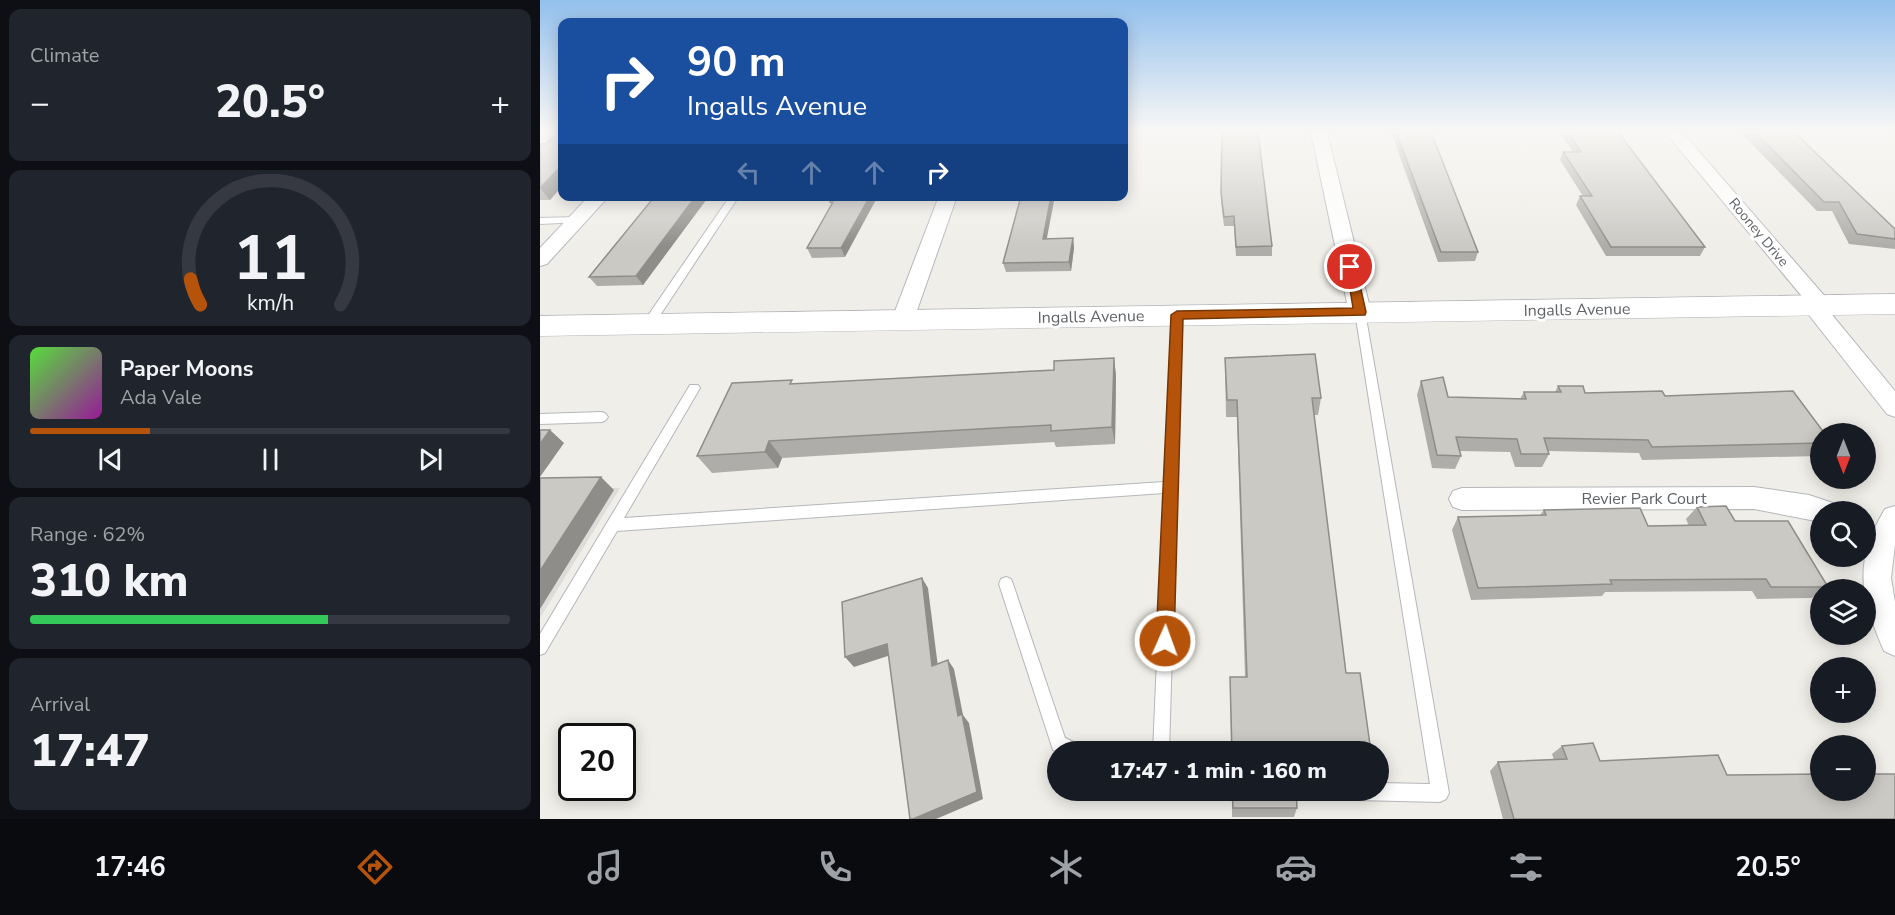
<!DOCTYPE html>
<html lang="en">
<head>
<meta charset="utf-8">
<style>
	body { margin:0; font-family:"Nunito Sans",sans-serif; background:#20242c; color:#f1f3f6; height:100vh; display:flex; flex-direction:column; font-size:22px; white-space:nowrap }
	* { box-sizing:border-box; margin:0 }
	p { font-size:20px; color:#9ea1a6 }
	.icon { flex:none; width:33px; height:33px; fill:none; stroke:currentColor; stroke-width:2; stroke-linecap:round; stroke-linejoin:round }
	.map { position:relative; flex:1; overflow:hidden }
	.panel { display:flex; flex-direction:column; gap:9px; padding:9px; background:#0d0f14; width:540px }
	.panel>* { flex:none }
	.hud { position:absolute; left:18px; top:18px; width:570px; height:183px; border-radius:12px; box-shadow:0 3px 15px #0003; background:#1a4fa0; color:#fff; overflow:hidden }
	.needle { width:39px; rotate:180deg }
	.controls { position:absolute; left:1270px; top:423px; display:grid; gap:12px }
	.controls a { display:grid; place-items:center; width:66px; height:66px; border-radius:50%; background:#171b24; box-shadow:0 3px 15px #0003; font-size:30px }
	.speed { position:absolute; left:18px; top:723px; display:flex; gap:12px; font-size:30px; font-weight:700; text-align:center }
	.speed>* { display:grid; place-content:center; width:78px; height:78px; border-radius:50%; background:#171b24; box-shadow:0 3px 15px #0003; line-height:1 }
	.speed .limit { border:3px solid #111; border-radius:9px; background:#fff; color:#111 }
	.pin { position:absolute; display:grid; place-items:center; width:51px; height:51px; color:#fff; margin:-26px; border:3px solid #fff; border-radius:50%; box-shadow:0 2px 6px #0007 }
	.me { position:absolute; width:66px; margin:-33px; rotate:2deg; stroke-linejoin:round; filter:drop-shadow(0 0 4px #0008) }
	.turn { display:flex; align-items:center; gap:21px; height:126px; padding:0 30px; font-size:27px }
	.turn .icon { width:78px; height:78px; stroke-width:2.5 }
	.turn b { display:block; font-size:42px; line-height:51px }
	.lanes { display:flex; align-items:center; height:57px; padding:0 30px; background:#0003; justify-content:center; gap:30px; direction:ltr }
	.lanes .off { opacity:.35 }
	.big { font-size:45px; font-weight:800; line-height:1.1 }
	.panel .widget { flex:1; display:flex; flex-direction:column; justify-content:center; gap:9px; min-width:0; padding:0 21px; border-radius:12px; background:#20242c }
	.panel .dial { align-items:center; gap:0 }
	.dial svg { height:156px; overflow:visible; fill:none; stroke:#363941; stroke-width:7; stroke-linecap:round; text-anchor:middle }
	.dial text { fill:#f1f3f6; stroke:none }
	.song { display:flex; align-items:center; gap:18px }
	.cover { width:72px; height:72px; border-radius:9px; background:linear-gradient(135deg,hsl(110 70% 55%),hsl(300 70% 35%)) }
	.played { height:6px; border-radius:3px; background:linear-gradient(90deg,#b45309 25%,#363941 25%) }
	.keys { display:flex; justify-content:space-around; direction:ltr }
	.heat { display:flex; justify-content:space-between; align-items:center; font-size:33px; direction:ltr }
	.charge { height:9px; border-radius:4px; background:linear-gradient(90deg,#34c759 62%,#363941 0) }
	.trip { position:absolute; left:507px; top:741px; width:342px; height:60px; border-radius:30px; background:#171b24; box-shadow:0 3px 15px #0003; font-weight:800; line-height:60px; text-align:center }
	.tab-bar { display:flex; height:96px; justify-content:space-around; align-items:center; background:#090b0e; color:#9ea1a6 }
	.tab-bar .icon { width:42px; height:42px }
	.tab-bar .current { color:#b45309 }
	.tab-bar b { font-size:27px; color:#f1f3f6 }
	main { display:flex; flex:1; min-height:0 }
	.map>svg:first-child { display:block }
	.industrial { fill:#deddda }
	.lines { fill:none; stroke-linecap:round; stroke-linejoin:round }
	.lane-casing { stroke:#b5b7ba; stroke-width:2 }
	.street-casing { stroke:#b5b7ba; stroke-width:2 }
	.secondary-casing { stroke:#b4b6ba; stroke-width:1 }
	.lane { fill:#fff; fill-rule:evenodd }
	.street { fill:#fff; fill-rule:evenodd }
	.secondary { fill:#fff; fill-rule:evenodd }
	.wall { fill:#afada9 }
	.shaded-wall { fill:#8e8d89 }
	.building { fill:#cbc9c4; stroke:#8e8d89; stroke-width:1.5 }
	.route { fill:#b45309; stroke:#753606; stroke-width:1.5 }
	.labels { text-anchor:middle; stroke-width:6; stroke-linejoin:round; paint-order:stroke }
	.far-street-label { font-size:14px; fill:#5f6266; stroke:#fff }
	.street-label { font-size:16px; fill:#5f6266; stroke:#fff }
</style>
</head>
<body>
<main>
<section class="panel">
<div class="widget"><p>Climate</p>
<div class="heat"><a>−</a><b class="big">20.5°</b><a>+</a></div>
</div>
<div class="widget dial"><svg viewBox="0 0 100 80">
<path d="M14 69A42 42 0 1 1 86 69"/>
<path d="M14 69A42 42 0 0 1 9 56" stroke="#b45309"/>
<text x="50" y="56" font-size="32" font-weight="700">11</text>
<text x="50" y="72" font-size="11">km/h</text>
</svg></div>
<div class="widget">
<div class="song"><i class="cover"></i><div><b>Paper Moons</b><p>Ada Vale</p></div></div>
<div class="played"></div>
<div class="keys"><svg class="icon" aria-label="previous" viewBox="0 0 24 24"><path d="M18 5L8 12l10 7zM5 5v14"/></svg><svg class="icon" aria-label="pause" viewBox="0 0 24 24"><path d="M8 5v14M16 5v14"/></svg><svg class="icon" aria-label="next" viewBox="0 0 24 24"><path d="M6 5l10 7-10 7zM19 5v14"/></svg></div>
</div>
<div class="widget"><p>Range · 62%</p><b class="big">310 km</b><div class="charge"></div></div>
<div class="widget"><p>Arrival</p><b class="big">17:47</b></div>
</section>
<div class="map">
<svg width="1355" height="819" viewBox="0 0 1355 819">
	<rect width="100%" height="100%" fill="#efeee8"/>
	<polygon class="industrial" points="45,488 80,488 0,618 0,557"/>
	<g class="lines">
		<defs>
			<g id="lane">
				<polygon points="190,196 199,196 113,326 105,326 104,323 105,320"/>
				<polygon points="38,217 43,220 41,222 0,224 0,218"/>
				<polygon points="820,308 825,312 909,793 906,799 900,802 774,799 768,796 766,790 838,790 838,783 890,784 815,312"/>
				<polygon points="637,311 642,315 629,752 613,752 624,493 77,531 5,653 0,655 0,634 150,385 158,385 160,388 84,518 624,482 632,315"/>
				<polygon points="62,412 66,414 68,417 66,420 62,422 0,424 0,414"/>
				<polygon points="466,577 471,579 473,584 525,738 542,746 544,752 518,752 513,750 459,584 461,579"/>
			</g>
			<g id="street">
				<polygon points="771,132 787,132 831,312 828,317 812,317 809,312"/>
				<polygon points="1125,132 1142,132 1288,300 1292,305 1288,310 1355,391 1355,417 1347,414 1265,310 1261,305 1265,300"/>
				<polygon points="49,196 69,196 7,264 0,266 0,248"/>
				<polygon points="399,196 417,196 374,319 371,324 363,326 355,324 352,319"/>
				<polygon points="1214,487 1269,495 1296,504 1299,512 1281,512 1281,522 1214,509 922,510 913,507 909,499 913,491 922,488"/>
				<path d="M1355,506V545L1351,578L1355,602V656L1344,651C1320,596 1313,562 1345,509Z"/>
			</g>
			<polygon id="secondary" points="1355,294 1355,314 0,336 0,316"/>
		</defs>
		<use href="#lane" class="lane-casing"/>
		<use href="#street" class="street-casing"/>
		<use href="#secondary" class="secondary-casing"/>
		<use href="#lane" class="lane"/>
		<use href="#street" class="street"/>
		<use href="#secondary" class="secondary"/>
	</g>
	<g class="wall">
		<polygon points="22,132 22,186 10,200 0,200 0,144 6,144"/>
		<polygon points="682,132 732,246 732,256 696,256 694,226 684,226 681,202"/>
		<polygon points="851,132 886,132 938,252 935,261 898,262"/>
		<polygon points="1020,132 1078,132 1165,247 1160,256 1066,256 1036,205 1040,196 1043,196 1020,160 1023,152 1033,152"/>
		<polygon points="1200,132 1254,132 1355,229 1355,249 1309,244 1292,211 1277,211"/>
		<polygon points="115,196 169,196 103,285 57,286 49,277"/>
		<polygon points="293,196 305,257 272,258 267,248 291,204 290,202"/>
		<polygon points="533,238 534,248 531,271 466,272 463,263 506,239"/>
		<polygon points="574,358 576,376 575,444 516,447 514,442 242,458 238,468 172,473 157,456 255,384 514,370"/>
		<polygon points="685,358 781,398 778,415 774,415 806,673 831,752 691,752 690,677 705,677 697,417 686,417"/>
		<polygon points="881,381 908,397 980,399 984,392 1015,392 1018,386 1045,393 1125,396 1281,434 1281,452 1278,456 1102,460 1099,453 1008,451 1009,454 1002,467 975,467 970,452 920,451 921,456 915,469 892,468 877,395"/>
		<polygon points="1157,507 1195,521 1288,587 1284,590 1281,590 1281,592 1272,598 1217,599 1212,591 1065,592 1062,596 931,600 912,530 918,517 1000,515 1004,510 1108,526 1149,526 1146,519"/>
		<polygon points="1022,746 1060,761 1187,775 1355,819 963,819 950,771 958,762 1014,760 1012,754"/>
		<polygon points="692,790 756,790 757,808 754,817 692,817"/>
	</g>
	<g class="shaded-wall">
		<polygon points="22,165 22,186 10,200 0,188"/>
		<polygon points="156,196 169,196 103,285 96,276"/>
		<polygon points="330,196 338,196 305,257 301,248"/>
		<polygon points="511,196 515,196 505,248 503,239"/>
		<polygon points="533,238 534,248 531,271 529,262"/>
		<polygon points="574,358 576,376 575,444 572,427"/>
		<polygon points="10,430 24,443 0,477 0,444"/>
		<polygon points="229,441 242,458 238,468 225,452"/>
		<polygon points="61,477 74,490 0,609 0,571"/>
		<polygon points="382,578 388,588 399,675 392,666"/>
		<polygon points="347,644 354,654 314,667 305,657"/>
		<polygon points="408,660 414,669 423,715 429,723 443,799 396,819 373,819 418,716"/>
	</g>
	<g class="building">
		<polygon points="19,132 22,132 22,165 0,188 0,144 6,144"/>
		<polygon points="682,132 718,132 732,246 696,247 694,216 684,217 681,193"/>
		<polygon points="856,132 891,132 938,252 901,252"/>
		<polygon points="1028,132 1078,132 1165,247 1071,247 1040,196 1052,196 1023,152 1041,152"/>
		<polygon points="1215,132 1254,132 1355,229 1355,239 1317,234 1299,202 1284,202"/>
		<polygon points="115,196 156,196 96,276 49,277"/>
		<polygon points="293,196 330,196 301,248 267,248 293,202 290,202"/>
		<polygon points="481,196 511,196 503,239 533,238 529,262 463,263"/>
		<polygon points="775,354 781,398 772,398 806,673 820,673 831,752 692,752 690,677 707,677 697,400 687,400 685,358"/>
		<polygon points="574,358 572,427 511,431 511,425 229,441 225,452 157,456 192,383 252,380 250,384 514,370 514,361"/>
		<polygon points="903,377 908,397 986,399 984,392 1021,392 1018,386 1043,386 1045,393 1122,391 1125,396 1253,391 1285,434 1281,434 1281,443 1112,447 1108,440 1004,438 1009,454 981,454 977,439 916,437 921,456 897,455 881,381"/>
		<polygon points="0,430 10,430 0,444"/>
		<polygon points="61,477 0,571 0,478"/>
		<polygon points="1186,506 1195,521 1248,521 1288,587 1231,587 1226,579 1070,580 1072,584 938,588 918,517 1006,515 1004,510 1100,508 1108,526 1166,525 1157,507"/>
		<polygon points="382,578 392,666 408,660 418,716 422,714 437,792 373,819 370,819 347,644 305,657 302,602"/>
		<polygon points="1053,743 1060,761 1178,755 1187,775 1281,774 1281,790 1326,790 1326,774 1355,774 1355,819 974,819 958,762 1027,759 1022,746"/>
		<polygon points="692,790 756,790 757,808 693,808"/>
	</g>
	<linearGradient id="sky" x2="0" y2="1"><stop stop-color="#93c0ed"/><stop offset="0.53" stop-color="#f8f7f5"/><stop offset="1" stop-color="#f8f7f5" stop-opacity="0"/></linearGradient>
	<rect width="1355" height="247" fill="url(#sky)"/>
	<polygon class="route" points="806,264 816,267 826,312 825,315 643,319 634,641 631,647 625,650 619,647 616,641 631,315 637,311 813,308"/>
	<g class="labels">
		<g class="far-street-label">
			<text transform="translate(1219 232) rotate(50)" y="5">Rooney Drive</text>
		</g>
		<g class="street-label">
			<text transform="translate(1037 309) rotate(-1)" y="6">Ingalls Avenue</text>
			<text transform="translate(551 316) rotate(-1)" y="6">Ingalls Avenue</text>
			<text x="1104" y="504">Revier Park Court</text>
		</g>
	</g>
</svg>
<div class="controls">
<a><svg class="needle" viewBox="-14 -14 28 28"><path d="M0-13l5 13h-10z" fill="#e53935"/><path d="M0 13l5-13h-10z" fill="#9ea1a6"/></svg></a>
<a><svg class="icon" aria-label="search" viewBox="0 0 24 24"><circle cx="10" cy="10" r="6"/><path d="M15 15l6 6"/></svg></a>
<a><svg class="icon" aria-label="layers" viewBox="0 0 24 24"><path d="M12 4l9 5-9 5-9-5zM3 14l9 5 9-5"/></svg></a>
<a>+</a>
<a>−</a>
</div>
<div class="speed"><div class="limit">20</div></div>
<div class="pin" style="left:810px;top:267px;background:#d93025"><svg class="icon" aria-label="arrive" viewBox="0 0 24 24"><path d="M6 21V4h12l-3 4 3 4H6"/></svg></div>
<svg class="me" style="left:625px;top:641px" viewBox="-20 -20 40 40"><circle r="17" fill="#b45309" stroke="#fff" stroke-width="3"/><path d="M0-11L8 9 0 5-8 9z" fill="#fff"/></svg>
<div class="trip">17:47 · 1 min · 160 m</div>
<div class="hud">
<div class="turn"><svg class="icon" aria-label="right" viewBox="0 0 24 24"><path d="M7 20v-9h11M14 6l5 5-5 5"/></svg><div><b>90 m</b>Ingalls Avenue</div></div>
<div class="lanes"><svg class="icon off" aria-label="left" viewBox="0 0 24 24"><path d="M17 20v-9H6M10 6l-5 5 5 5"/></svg><svg class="icon off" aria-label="ahead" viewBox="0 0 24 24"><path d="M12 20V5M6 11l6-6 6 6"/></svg><svg class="icon off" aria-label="ahead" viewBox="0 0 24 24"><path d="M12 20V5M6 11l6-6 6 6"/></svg><svg class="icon" aria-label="right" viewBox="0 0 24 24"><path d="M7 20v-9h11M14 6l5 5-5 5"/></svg></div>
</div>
</div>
</main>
<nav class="tab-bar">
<b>17:46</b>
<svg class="icon current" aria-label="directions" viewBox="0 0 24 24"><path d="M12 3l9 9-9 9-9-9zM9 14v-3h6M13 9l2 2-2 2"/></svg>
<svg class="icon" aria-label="music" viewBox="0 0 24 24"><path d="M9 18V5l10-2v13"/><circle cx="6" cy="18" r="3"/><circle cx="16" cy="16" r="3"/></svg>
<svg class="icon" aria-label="phone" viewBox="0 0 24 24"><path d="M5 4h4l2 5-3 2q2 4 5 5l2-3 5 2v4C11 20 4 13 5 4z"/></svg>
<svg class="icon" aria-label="climate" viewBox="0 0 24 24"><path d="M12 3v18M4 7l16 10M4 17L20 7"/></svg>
<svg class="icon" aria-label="car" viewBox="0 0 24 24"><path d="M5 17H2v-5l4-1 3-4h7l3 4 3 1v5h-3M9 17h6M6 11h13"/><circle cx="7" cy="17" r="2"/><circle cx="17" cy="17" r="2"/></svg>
<svg class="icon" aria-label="filters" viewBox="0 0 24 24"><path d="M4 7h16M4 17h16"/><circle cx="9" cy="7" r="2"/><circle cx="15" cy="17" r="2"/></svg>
<b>20.5°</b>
</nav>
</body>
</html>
